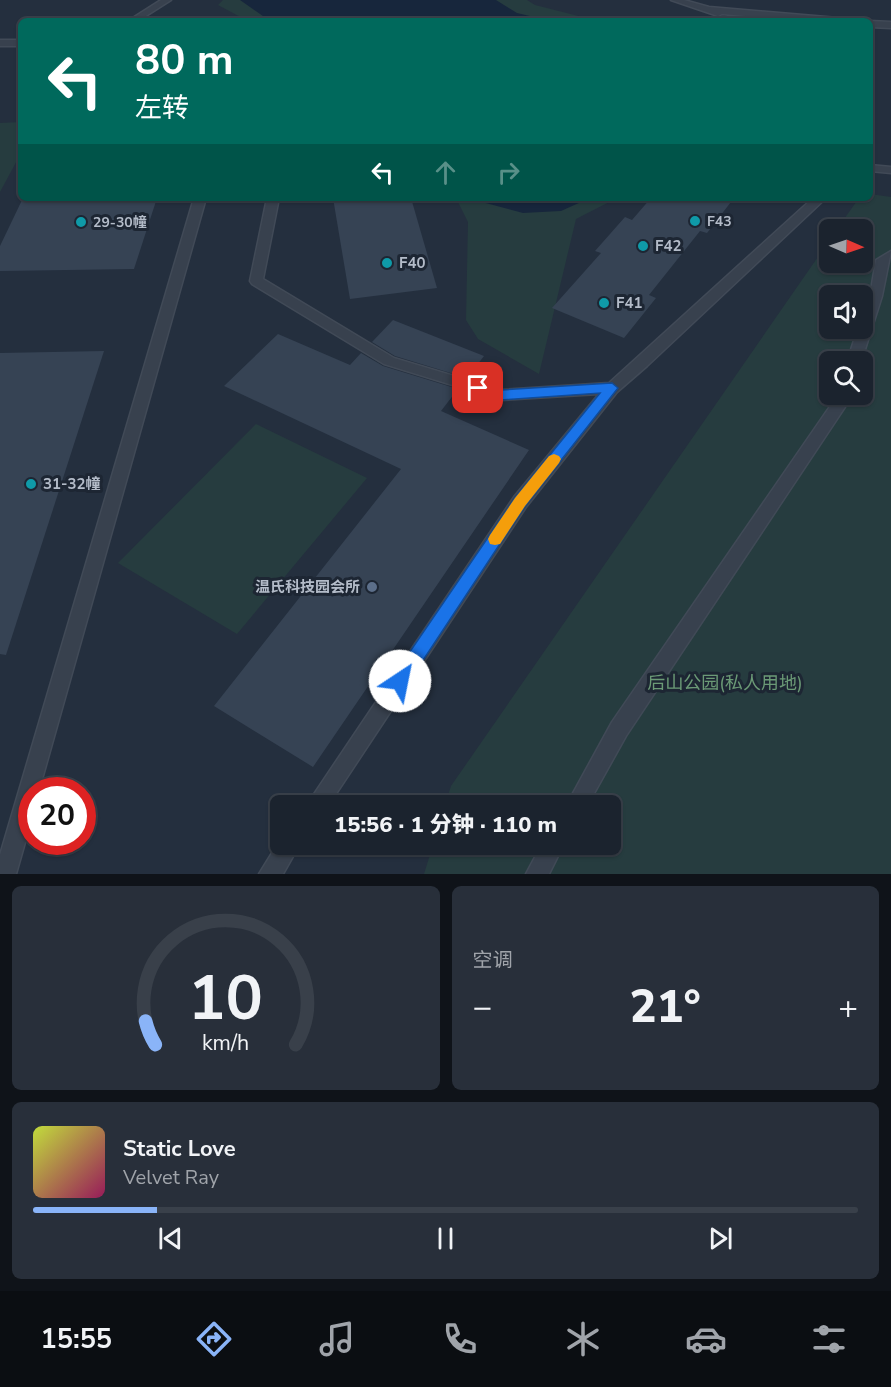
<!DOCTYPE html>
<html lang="zh">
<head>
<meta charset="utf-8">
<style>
	body { margin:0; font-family:"Nunito Sans","Noto Sans SC",sans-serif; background:#282f3a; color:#f1f3f6; height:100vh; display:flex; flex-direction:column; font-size:22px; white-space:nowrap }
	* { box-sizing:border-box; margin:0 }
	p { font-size:20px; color:#a0a4aa }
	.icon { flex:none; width:33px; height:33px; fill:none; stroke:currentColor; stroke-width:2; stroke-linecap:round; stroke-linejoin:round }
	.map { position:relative; height:874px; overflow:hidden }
	.sheet { display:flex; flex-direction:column; gap:12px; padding:12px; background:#0f1319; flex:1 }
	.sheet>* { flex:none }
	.hud { position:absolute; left:18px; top:18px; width:855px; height:183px; border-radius:9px; box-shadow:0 2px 4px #0004,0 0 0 2px #39404a; background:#00695c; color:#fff; overflow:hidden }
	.needle { width:39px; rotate:92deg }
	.buttons { position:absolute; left:819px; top:219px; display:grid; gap:12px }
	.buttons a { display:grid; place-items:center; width:54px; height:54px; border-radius:9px; background:#1b232e; box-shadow:0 2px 4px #0004,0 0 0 2px #39404a; font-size:30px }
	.speed { position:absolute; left:18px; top:777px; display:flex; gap:12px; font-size:30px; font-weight:700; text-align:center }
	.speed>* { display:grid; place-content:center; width:78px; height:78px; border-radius:50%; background:#1b232e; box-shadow:0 2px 4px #0004,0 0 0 2px #39404a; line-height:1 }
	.speed .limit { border:9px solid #d22; background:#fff; color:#111 }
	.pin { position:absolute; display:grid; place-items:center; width:51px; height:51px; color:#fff; margin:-26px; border-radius:12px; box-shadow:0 3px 9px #0006 }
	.me { position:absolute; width:66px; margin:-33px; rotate:34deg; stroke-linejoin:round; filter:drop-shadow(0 0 4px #0008) }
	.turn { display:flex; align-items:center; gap:21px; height:126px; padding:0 18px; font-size:27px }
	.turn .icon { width:78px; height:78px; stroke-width:2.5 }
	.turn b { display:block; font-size:42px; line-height:51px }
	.lanes { display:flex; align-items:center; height:57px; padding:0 18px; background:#0003; justify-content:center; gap:30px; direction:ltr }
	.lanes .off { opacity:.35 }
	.big { font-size:45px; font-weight:800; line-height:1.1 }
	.sheet .tile { flex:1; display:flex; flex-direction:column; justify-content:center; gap:9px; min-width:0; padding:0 21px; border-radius:9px; background:#282f3a }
	.sheet .dial { align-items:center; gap:0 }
	.dial svg { height:156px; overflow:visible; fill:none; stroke:#39404a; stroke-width:7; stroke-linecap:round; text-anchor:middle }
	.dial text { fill:#f1f3f6; stroke:none }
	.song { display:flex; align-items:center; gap:18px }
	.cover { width:72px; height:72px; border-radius:9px; background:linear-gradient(135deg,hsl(70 70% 55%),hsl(330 70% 35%)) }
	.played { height:6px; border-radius:3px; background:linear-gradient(90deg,#8ab4f8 15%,#39404a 15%) }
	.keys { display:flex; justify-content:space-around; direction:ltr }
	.heat { display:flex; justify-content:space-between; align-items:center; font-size:33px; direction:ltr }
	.sheet .tiles { flex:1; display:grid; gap:12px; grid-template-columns:1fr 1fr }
	.tile:last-child { grid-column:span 2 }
	.trip { position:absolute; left:270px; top:795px; width:351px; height:60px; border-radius:9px; background:#1b232e; box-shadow:0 2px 4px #0004,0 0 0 2px #39404a; font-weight:800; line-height:60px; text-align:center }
	.dock { display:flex; height:96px; justify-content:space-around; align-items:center; background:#0b0e12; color:#a0a4aa }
	.dock .icon { width:42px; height:42px }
	.dock .on { color:#8ab4f8 }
	.dock b { font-size:27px; color:#f1f3f6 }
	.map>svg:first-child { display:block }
	.green { fill:#263c3f; fill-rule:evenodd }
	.water { fill:#17263c }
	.building { fill:#364354 }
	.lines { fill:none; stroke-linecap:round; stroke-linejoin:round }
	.service-casing { stroke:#414a57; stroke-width:3 }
	.service { fill:#38414e; fill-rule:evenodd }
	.route { fill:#1a73e8; stroke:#114b97; stroke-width:1.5 }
	.slow { fill:#f59e0b }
	.culture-dot { fill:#0f9aa8; stroke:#1d2633; stroke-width:2 }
	.service-dot { fill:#5c6f8a; stroke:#1d2633; stroke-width:2 }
	.labels { text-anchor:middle; stroke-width:6; stroke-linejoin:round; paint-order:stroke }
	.far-poi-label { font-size:14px; font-weight:bold; fill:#b4bcc9; stroke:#1d2633; text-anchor:start }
	.poi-label { font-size:15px; font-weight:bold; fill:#b4bcc9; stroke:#1d2633; text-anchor:start }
	.near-park-label { font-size:18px; fill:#6b9a76; stroke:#1d2633 }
</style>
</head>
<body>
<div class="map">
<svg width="891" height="874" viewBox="0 0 891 874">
	<rect width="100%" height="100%" fill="#242f3e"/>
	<g class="green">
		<polygon points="223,0 527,0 535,5 598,21 248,21 218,5"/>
		<polygon points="21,122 21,153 0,192 0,123"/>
		<path d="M870,194L891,197V874H424L433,845L610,844V806L445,805L451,786L829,241L830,262H862V230L837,229L859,198H870ZM830,296H862V328H830ZM830,362H862V394H830Z"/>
		<polygon points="456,198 617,198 576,219 539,374 478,339 466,320 468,222"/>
		<polygon points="256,424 367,478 237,634 118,563"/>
	</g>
	<g class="water">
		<polygon points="240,0 496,0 517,13 551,21 270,21"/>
		<polygon points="467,198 590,198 561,211 523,213"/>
	</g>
	<g class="building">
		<polygon points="23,198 157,198 134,269 0,271 0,246"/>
		<polygon points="333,198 411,198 437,288 350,299"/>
		<polygon points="651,198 734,198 707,233 700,231 649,295 656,298 624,338 552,308 601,253 595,251 625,217 632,220"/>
		<polygon points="393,320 484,356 467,378 395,356 372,342"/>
		<polygon points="278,334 350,365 361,353 383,366 458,389 441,411 529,450 313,767 214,706 401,469 224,386"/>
		<polygon points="104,351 6,655 0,654 0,353"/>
	</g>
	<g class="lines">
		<defs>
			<g id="service">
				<polygon points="161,0 171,0 138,21 128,21"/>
				<polygon points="671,0 684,0 709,7 838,18 842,21 807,21 722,14 718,16"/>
				<polygon points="870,21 891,22 891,28 870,27"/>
				<rect x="0" y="40" width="21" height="6"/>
				<polygon points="870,165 891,167 891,173 870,171"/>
				<polygon points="194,198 206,198 39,790 32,790 32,818 16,874 0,874 0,855"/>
				<polygon points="267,198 279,198 263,279 394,358 501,390 609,383 813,198 826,198 647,366 617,392 526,507 328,806 306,806 514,497 599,394 501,400 384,364 252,284 250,281"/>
				<polygon points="891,251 882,296 861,362 847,362 858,328 862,328 862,317 870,296 876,260"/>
				<polygon points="836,394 850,394 845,407 626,736 587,806 566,806 612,722 833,402"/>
				<polygon points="280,840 280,844 300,844 283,874 259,874"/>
				<polygon points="542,844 564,844 549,874 526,874"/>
			</g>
		</defs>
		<use href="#service" class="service-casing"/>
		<use href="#service" class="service"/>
	</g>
	<polygon class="route" points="478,383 501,390 612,383 618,388 525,506 406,686 400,688 394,686 392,681 394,675 515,498 600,393 501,400 474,391 472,388 474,385"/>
	<polygon class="slow" points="554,454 559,456 561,459 559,463 525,506 500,544 495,545 490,544 488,539 490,535 515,498 549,456"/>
	<g class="culture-dot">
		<circle cx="695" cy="221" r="6"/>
		<circle cx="81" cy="222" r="6"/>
		<circle cx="643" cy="246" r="6"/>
		<circle cx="387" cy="263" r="6"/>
		<circle cx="604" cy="303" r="6"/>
		<circle cx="31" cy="484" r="6"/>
	</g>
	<circle class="service-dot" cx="372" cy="587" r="6"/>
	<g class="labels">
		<g class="far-poi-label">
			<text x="707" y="226">F43</text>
			<text x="93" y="227">29-30幢</text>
		</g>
		<g class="poi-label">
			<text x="655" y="251">F42</text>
			<text x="399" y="268">F40</text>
			<text x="616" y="308">F41</text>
			<text x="43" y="489">31-32幢</text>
			<text x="360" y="592" text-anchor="end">温氏科技园会所</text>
		</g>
		<g class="near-park-label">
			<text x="725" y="689">后山公园(私人用地)</text>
		</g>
	</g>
</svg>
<div class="buttons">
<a><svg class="needle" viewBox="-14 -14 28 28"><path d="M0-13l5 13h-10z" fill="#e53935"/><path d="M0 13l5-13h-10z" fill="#a0a4aa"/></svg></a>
<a><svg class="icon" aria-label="sound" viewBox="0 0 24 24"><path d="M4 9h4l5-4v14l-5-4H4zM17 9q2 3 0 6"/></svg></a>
<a><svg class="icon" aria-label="search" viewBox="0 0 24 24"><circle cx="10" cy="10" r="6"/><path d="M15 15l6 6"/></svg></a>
</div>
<div class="speed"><div class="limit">20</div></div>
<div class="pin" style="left:478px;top:388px;background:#d93025"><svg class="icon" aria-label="arrive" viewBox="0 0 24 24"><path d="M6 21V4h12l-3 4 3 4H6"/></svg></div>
<svg class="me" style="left:400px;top:681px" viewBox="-20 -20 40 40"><circle r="19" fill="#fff"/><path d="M0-13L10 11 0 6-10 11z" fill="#1a73e8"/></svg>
<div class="trip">15:56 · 1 分钟 · 110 m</div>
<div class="hud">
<div class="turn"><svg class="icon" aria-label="left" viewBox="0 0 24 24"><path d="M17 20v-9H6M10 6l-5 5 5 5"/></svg><div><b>80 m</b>左转</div></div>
<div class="lanes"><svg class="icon" aria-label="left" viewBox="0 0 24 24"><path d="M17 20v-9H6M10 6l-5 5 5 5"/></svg><svg class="icon off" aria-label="ahead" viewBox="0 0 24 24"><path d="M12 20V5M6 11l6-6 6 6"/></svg><svg class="icon off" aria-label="right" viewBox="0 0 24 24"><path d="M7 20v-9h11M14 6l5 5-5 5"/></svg></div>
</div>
</div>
<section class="sheet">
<div class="tiles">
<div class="tile dial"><svg viewBox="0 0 100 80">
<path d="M14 69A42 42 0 1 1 86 69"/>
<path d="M14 69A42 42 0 0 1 9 57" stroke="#8ab4f8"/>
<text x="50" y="56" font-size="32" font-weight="700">10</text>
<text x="50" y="72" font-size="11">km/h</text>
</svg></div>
<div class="tile"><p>空调</p>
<div class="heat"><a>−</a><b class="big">21°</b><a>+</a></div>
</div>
<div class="tile">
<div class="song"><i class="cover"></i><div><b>Static Love</b><p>Velvet Ray</p></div></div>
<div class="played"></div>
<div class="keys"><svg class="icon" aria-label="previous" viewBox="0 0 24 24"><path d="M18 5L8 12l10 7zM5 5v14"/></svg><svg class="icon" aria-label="pause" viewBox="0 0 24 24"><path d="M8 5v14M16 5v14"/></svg><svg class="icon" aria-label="next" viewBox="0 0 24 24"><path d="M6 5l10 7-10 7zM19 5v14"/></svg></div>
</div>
</div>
</section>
<nav class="dock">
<b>15:55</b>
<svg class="icon on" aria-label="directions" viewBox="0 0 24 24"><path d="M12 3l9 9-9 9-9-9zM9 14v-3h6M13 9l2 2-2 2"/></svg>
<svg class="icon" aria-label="music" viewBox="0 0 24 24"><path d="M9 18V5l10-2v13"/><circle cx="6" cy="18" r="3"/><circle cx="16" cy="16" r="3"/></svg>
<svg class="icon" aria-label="phone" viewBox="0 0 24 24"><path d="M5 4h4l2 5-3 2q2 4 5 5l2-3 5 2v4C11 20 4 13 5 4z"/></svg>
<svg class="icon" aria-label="climate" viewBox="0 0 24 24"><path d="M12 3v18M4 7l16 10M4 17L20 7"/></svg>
<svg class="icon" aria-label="car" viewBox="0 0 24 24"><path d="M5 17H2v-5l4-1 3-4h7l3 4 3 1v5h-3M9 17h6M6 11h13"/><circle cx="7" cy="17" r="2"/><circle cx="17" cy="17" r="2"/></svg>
<svg class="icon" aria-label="filters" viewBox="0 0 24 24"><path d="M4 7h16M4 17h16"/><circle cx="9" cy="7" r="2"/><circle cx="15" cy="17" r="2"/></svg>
</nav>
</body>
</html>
